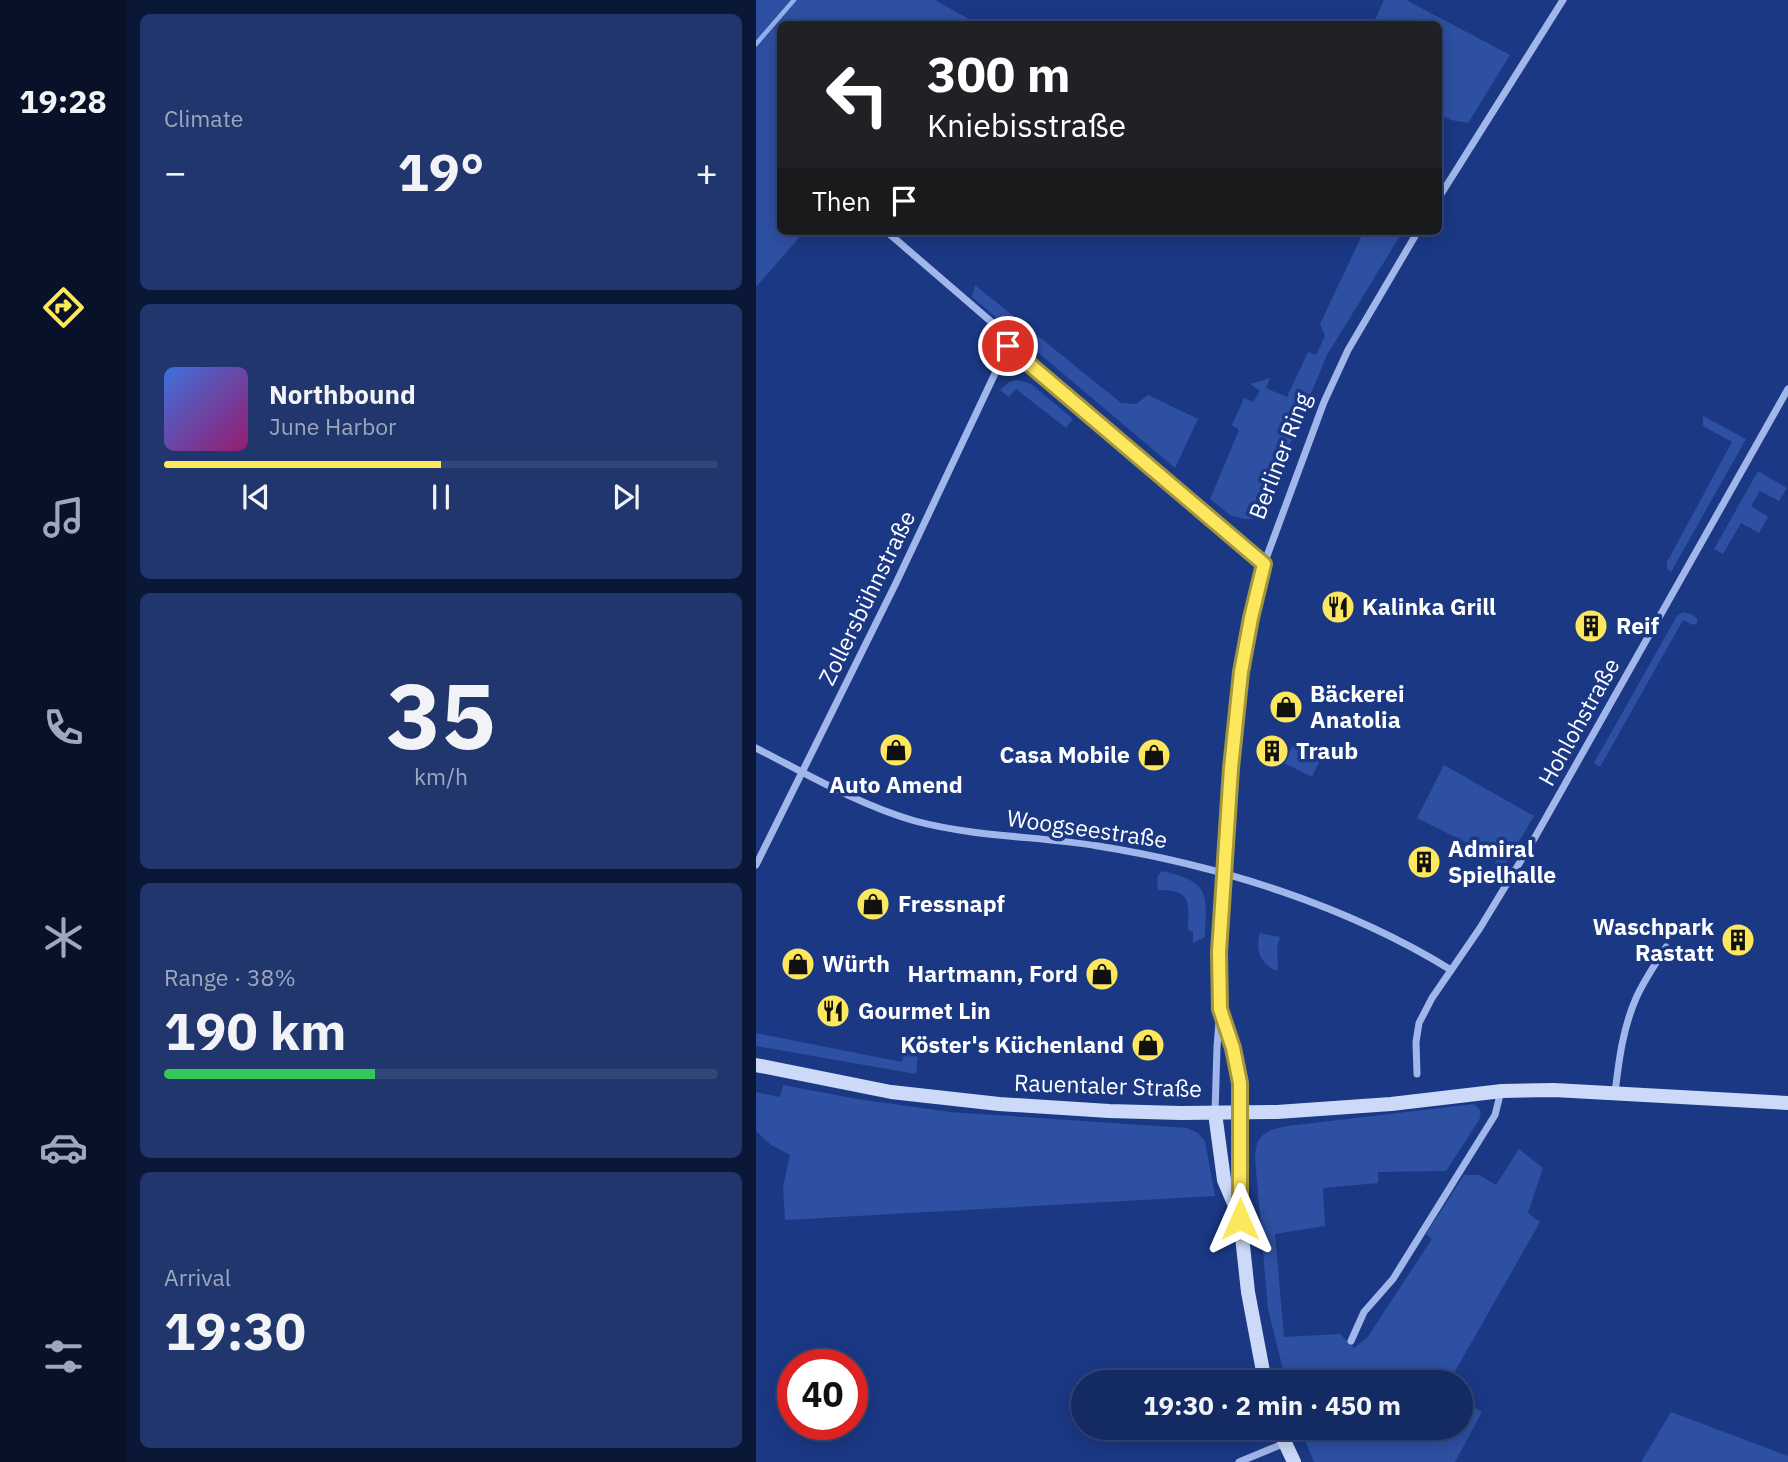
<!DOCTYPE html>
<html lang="en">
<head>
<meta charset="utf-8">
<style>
	body { margin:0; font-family:"IBM Plex Sans",sans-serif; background:#21366c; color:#f1f3f6; height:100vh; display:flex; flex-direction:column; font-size:26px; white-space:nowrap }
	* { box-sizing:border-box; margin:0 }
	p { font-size:23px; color:#9da7be }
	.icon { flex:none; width:38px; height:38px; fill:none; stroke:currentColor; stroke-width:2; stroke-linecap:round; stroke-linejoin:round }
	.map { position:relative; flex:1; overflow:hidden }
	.side { display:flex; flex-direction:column; gap:14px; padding:14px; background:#0b1736; width:630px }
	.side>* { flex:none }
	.hud { position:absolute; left:21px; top:21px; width:665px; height:214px; border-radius:10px; box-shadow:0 4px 18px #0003,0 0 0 2px #334678; background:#202124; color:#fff; overflow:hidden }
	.speed { position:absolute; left:21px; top:1349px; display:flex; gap:14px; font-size:35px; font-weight:700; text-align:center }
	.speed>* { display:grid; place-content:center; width:91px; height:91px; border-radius:50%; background:#142a63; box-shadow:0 4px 18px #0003,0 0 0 2px #334678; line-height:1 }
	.speed .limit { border:10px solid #d22; background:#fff; color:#111 }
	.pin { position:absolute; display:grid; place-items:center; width:60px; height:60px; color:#fff; margin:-30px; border:4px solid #fff; border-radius:50%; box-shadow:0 2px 7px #0007 }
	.me { position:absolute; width:77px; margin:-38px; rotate:0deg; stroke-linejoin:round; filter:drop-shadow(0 0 5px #0008) }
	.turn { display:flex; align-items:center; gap:24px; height:147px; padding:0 35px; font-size:32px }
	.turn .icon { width:91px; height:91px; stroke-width:2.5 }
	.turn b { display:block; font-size:49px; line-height:60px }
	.then { display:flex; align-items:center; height:66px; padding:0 35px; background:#0003; gap:14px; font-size:26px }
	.big { font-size:52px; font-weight:700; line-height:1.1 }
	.side .widget { flex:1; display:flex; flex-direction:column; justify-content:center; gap:10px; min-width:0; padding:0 24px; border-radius:10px; background:#21366c }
	.side .dial { align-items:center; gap:0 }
	.dial b { font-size:91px; line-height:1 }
	.song { display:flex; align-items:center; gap:21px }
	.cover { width:84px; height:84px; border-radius:10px; background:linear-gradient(135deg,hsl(220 70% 55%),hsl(320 70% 35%)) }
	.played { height:7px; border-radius:4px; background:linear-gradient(90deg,#fce75d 50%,#334678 50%) }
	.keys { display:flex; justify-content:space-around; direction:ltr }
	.heat { display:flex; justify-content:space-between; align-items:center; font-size:38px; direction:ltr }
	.charge { height:10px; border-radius:5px; background:linear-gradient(90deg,#34c759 38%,#334678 0) }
	.trip { position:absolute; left:315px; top:1370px; width:402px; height:70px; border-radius:35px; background:#142a63; box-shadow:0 4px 18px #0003,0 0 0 2px #334678; font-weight:700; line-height:70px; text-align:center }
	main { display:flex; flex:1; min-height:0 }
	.tab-bar { display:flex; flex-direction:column; width:126px; justify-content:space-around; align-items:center; background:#081128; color:#9da7be }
	.tab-bar .icon { width:49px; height:49px }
	.tab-bar .current { color:#fce75d }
	.tab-bar b { font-size:32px; color:#f1f3f6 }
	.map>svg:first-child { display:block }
	.green { fill:#2e50a2 }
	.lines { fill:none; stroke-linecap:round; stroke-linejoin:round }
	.stream { stroke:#93afed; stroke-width:4.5 }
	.street { stroke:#a1b7eb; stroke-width:7 }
	.secondary { stroke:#ccd9f8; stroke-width:14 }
	.route-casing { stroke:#a4963c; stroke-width:18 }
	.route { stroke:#fce75d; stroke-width:12 }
	.labels { text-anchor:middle; stroke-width:7; stroke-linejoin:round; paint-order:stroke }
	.street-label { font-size:23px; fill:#fff; stroke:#1b3884 }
	.poi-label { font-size:23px; font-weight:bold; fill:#fff; stroke:#1b3884; text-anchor:start }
</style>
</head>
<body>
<main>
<nav class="tab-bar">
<b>19:28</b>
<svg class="icon current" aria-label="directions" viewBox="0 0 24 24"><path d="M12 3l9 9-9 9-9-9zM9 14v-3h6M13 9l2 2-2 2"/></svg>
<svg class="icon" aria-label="music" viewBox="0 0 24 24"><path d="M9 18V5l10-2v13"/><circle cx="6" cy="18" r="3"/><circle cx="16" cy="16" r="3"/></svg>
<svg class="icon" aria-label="phone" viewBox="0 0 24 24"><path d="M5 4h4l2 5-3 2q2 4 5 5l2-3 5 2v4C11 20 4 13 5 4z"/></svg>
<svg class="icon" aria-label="climate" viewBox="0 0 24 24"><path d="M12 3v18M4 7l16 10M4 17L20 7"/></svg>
<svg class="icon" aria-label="car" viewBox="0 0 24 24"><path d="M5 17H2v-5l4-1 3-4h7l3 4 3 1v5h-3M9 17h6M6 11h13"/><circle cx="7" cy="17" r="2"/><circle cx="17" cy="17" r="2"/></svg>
<svg class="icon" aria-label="filters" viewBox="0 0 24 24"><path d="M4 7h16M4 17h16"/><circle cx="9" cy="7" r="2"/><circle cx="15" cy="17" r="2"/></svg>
</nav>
<section class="side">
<div class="widget"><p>Climate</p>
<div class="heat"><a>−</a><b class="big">19°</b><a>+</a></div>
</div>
<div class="widget">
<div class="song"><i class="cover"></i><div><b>Northbound</b><p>June Harbor</p></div></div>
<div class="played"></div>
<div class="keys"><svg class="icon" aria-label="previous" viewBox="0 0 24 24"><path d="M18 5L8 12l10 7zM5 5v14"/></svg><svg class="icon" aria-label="pause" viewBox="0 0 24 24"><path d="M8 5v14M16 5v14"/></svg><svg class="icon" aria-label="next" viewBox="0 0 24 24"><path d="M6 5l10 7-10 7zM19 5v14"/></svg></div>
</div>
<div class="widget dial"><b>35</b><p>km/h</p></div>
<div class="widget"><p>Range · 38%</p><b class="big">190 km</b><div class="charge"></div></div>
<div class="widget"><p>Arrival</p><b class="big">19:30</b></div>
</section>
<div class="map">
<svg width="1032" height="1462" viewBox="0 0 1032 1462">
	<rect width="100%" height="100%" fill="#1b3884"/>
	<g class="green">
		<polygon points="0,0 179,0 213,19 210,24 24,24 24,231 49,231 0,287"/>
		<polygon points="628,0 650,0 754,55 712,123 695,120 683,114 682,24 617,24"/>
		<polygon points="608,231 647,231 571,355 526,463 510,512 500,519 488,519 474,515 454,499 483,430 476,425 488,398 497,402 504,391 494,384 514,378 510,388 531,397 552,352 560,355 569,336 564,324"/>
		<polygon points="219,285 365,403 380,404 392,395 442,419 419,468 216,297"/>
		<polygon points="262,380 275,384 317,419 310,428 260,389 253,397 244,390 253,382"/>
		<polygon points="947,416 990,439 915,572 911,569 911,562 976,442 947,426"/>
		<polygon points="1002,471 1031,488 1023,501 1004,491 995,506 1012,517 1003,533 985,523 967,554 958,549"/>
		<polygon points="927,612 937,615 941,619 941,623 937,625 927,620 844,767 838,763 921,616"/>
		<polygon points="539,741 566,756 556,777 528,763"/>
		<polygon points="688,765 778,816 741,878 734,874 741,858 661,818"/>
		<path d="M406,871C454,882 451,893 449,937L437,943V932L432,930C433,901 435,890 402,890L401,877Z"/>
		<path d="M504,933L524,937C518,953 524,957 521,971C504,964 499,949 504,933Z"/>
		<polygon points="0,1033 146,1062 149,1050 162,1053 160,1074 0,1046"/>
		<polygon points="27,1085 101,1099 194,1112 431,1128 442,1133 449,1141 459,1196 29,1220 27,1187 34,1155 15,1145 0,1131 0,1092 24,1097"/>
		<path d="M718,1104C725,1109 726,1113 723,1120L690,1171L622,1172V1183L567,1188L569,1226L519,1234L528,1337L584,1334L598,1348L611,1338L676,1239L670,1234L708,1175H723L740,1185L763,1149L787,1168L772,1213L784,1222L693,1382H530L512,1309L499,1158C500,1134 510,1130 532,1126Z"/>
		<polygon points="705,1401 726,1412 699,1462 558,1462 544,1428 705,1428"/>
		<polygon points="915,1412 1032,1456 1032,1462 885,1462"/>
	</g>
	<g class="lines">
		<polyline class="stream" points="0,44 38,0"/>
		<g class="street">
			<polyline points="682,199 807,0"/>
			<polyline points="130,231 239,325 252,346 508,564"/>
			<path d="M0,748C51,774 103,805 159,821C219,837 281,836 342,846C462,865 592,906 695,970"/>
			<polyline points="0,865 140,583 252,346"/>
			<path d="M466,1013C477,1046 483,1077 485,1113"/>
			<polyline points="661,1074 660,1042 663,1023 676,998 724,928 778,839 1032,389"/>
			<path d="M859,1093C863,1059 867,1027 881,996C889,979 900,963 910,947"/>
			<polyline points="459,1113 461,1047 464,1009 463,952 467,875 476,760 485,672 495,618 508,564 568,402 592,350 662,231"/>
			<polyline points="595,1341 608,1312 637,1279 739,1115 745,1091"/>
			<polyline points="483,1462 529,1443"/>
		</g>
		<g class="secondary">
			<polyline points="0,1065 135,1092 243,1104 353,1111 425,1113 521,1112 635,1104 746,1091 798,1090 1032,1103"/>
			<polyline points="459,1113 468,1180 482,1213"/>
			<polyline points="485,1113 484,1218 492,1292 509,1382"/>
			<polyline points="522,1428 538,1462"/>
		</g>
	</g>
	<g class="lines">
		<defs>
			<polyline id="route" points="252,346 508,564 495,618 485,672 475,768 463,952 464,1009 477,1048 484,1083 484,1219"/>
		</defs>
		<use href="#route" class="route-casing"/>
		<use href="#route" class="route"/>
	</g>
	<defs>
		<symbol id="restaurant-disc" viewBox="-11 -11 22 22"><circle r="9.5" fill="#fce75d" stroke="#1b3884"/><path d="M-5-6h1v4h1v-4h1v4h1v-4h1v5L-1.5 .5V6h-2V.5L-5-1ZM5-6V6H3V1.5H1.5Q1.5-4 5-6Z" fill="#111"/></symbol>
		<symbol id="building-disc" viewBox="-11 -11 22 22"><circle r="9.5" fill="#fce75d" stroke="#1b3884"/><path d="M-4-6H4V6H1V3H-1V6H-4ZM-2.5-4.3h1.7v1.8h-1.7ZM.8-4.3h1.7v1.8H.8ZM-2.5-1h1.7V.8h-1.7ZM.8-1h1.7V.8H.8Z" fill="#111"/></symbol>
		<symbol id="shop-disc" viewBox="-11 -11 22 22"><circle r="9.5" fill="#fce75d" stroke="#1b3884"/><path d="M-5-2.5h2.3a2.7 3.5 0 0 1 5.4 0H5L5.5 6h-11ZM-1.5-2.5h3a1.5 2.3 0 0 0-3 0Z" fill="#111"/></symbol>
	</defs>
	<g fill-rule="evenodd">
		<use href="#restaurant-disc" x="563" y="588" width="38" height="38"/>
		<use href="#building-disc" x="816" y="607" width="38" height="38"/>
		<use href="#shop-disc" x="511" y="688" width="38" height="38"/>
		<use href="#shop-disc" x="121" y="731" width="38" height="38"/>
		<use href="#building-disc" x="497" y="732" width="38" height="38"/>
		<use href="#shop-disc" x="379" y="736" width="38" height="38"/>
		<use href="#building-disc" x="649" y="843" width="38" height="38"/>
		<use href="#shop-disc" x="98" y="885" width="38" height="38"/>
		<use href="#building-disc" x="963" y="921" width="38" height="38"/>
		<use href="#shop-disc" x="23" y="945" width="38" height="38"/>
		<use href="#shop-disc" x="327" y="955" width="38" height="38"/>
		<use href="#restaurant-disc" x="58" y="992" width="38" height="38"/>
		<use href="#shop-disc" x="373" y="1026" width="38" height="38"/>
	</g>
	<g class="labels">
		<g class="street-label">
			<text transform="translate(524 456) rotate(-69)" y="8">Berliner Ring</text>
			<text transform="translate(111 598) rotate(-64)" y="8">Zollersbühnstraße</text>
			<text transform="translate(823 722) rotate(-61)" y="8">Hohlohstraße</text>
			<text transform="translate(331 829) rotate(8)" y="8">Woogseestraße</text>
			<text transform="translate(352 1086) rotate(2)" y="8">Rauentaler Straße</text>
		</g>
		<g class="poi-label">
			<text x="606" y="615">Kalinka Grill</text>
			<text x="860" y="634">Reif</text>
			<text x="554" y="702">Bäckerei<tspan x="554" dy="26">Anatolia</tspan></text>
			<text x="540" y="759">Traub</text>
			<text x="374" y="763" text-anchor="end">Casa Mobile</text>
			<text x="140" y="793" text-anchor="middle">Auto Amend</text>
			<text x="692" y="857">Admiral<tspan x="692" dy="26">Spielhalle</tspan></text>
			<text x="142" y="912">Fressnapf</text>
			<text x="958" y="935" text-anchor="end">Waschpark<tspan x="958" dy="26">Rastatt</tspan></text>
			<text x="66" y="972">Würth</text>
			<text x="322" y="982" text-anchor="end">Hartmann, Ford</text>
			<text x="102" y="1019">Gourmet Lin</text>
			<text x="368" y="1053" text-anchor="end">Köster's Küchenland</text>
		</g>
	</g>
</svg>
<div class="speed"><div class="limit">40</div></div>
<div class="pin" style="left:252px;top:346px;background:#d93025"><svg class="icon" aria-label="arrive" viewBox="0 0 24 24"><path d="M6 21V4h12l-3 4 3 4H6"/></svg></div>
<svg class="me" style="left:484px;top:1219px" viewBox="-20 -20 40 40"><path d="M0-17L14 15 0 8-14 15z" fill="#fce75d" stroke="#fff" stroke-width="4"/></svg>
<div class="trip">19:30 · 2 min · 450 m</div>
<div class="hud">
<div class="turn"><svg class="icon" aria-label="left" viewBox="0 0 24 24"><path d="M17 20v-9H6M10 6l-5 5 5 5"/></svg><div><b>300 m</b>Kniebisstraße</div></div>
<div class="then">Then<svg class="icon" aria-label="arrive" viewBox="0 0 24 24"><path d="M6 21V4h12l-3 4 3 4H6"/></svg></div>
</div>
</div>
</main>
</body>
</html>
